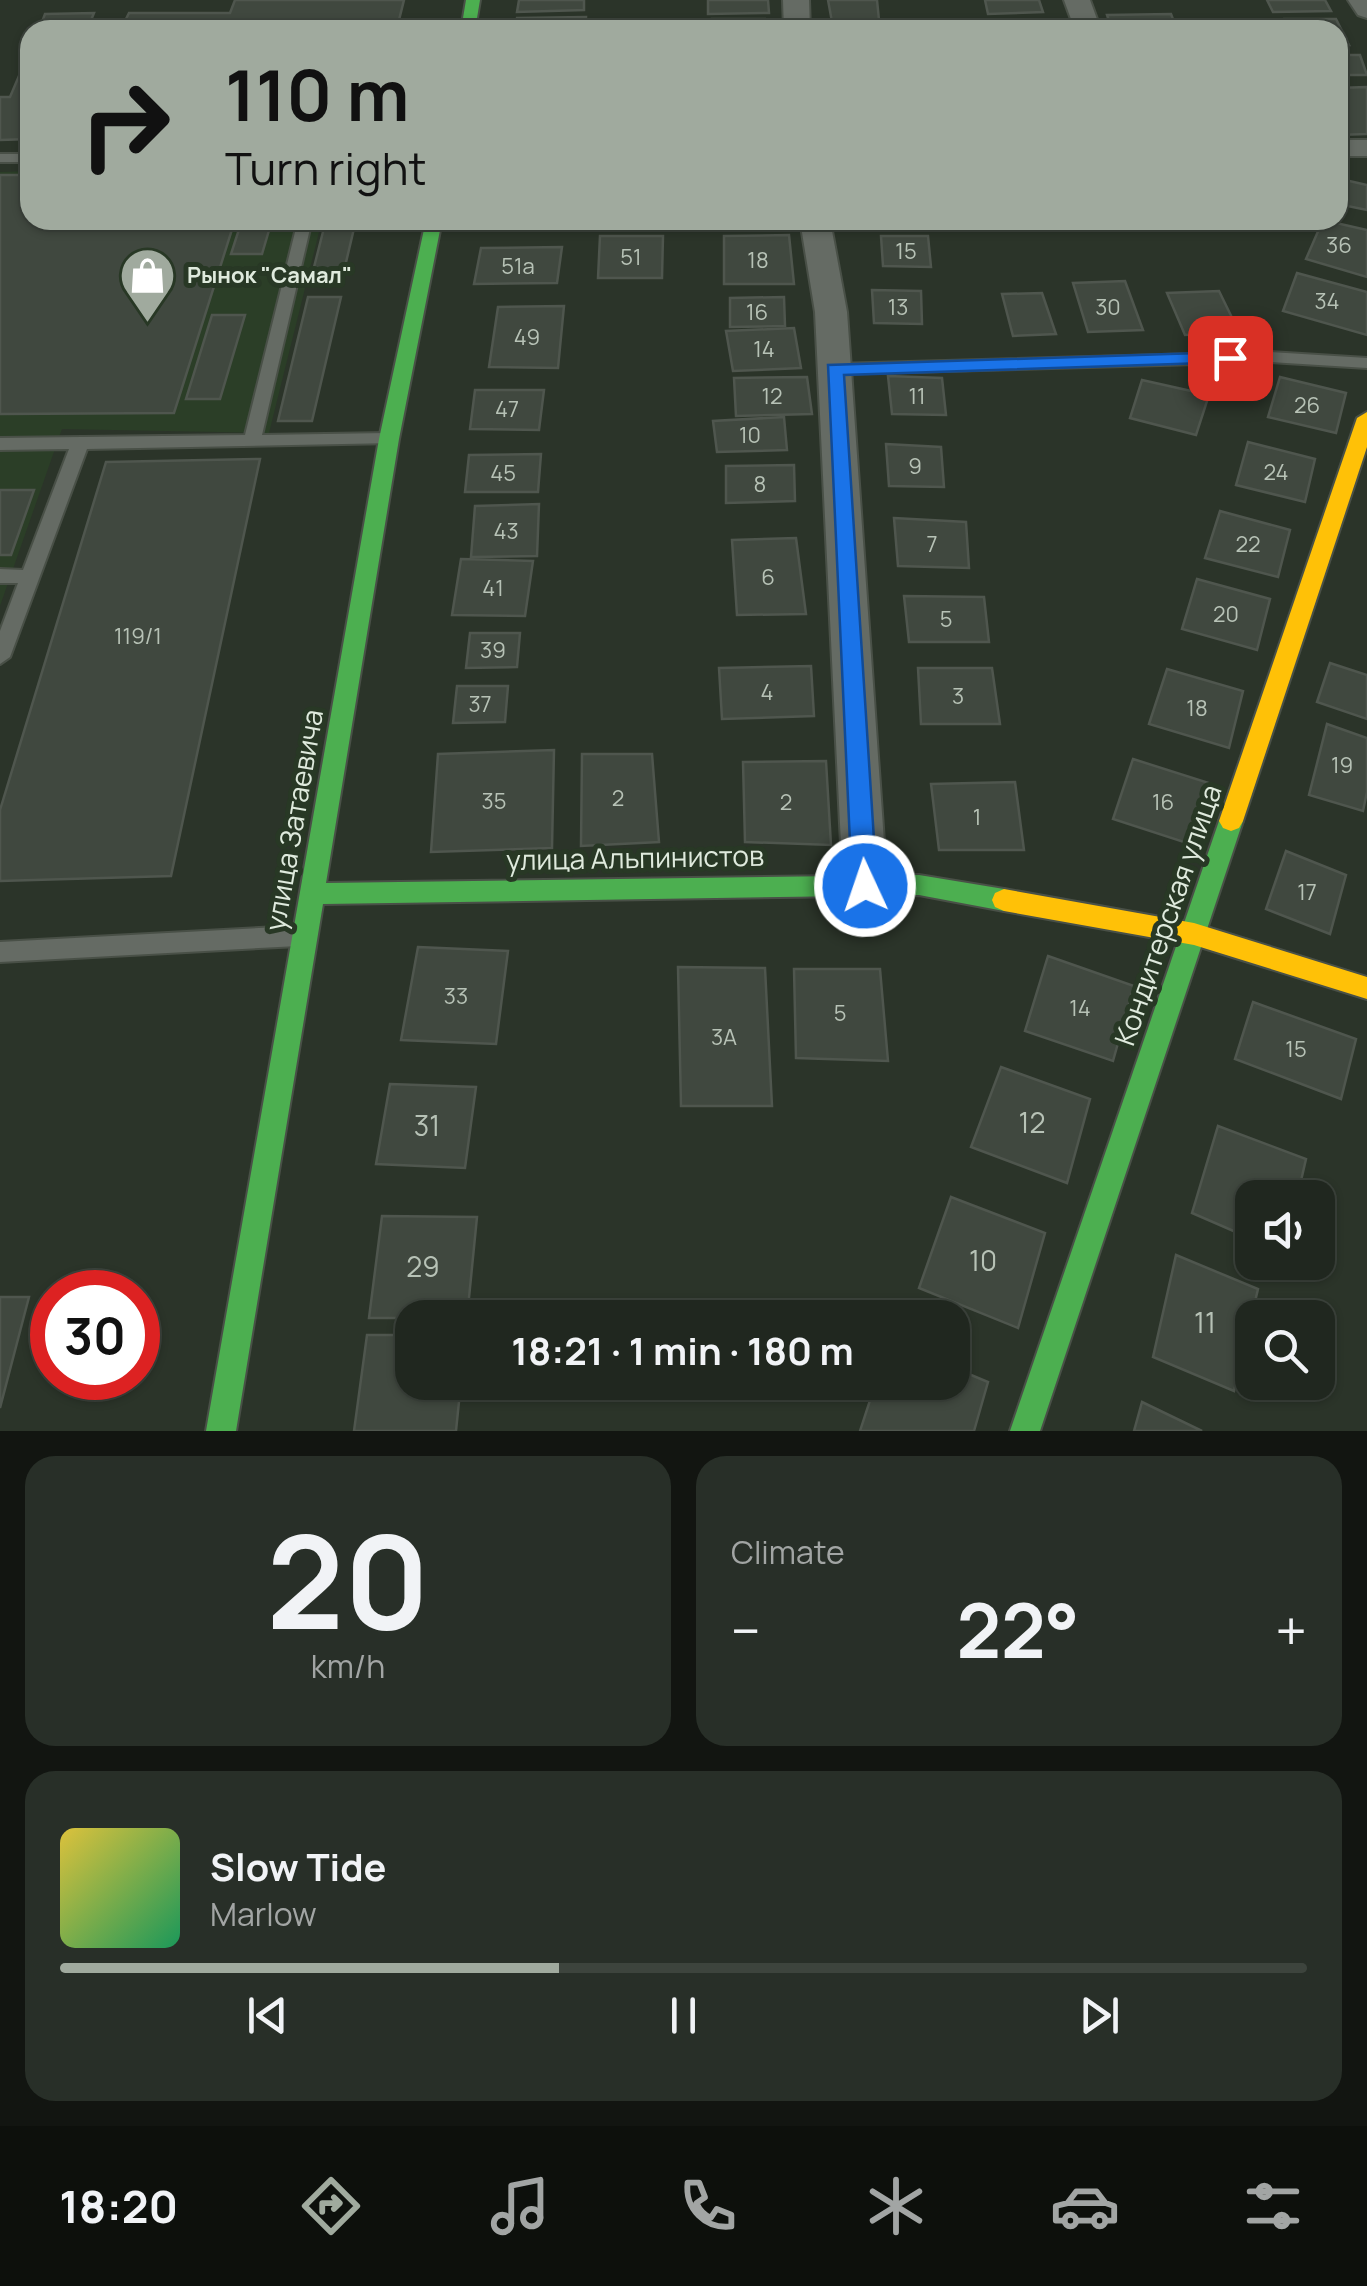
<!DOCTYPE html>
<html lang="en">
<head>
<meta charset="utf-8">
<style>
	body { margin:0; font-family:Manrope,sans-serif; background:#282f28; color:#f1f3f6; height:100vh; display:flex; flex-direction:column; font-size:38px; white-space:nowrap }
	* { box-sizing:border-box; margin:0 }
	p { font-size:32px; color:#a2a5a4 }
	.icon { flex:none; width:55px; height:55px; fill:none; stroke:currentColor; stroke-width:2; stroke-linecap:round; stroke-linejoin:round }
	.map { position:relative; height:1431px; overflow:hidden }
	.drawer { display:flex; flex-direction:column; gap:25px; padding:25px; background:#121511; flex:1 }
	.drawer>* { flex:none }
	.guide { position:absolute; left:20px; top:20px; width:1328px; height:210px; border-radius:30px; box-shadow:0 2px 8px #0004,0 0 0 2px #3d443d; background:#a0aa9e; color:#111; overflow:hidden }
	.tools { position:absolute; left:1235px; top:1180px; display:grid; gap:20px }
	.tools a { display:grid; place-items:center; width:100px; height:100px; border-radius:20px; background:#20271f; box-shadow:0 2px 8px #0004,0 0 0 2px #3d443d; font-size:50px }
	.speed { position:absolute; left:30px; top:1270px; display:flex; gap:20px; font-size:50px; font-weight:700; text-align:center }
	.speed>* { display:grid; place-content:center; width:130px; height:130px; border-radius:50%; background:#20271f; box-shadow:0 2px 8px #0004,0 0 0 2px #3d443d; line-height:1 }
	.speed .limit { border:15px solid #d22; background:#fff; color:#111 }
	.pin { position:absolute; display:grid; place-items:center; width:85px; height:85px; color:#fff; margin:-42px; border-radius:20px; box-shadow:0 5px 15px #0006 }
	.me { position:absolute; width:110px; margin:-55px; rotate:357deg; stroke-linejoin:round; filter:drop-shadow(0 0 8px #0008) }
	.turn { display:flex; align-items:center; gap:35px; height:210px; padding:0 40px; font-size:45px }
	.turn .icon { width:130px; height:130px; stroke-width:2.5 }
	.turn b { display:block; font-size:70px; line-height:85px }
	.big { font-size:75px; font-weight:700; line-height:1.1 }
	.drawer .widget { flex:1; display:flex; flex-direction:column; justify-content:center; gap:15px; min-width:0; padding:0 35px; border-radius:30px; background:#282f28 }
	.drawer .dial { align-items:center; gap:0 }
	.dial b { font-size:130px; line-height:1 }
	.song { display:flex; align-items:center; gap:30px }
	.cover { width:120px; height:120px; border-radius:15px; background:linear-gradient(135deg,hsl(50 70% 55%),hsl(150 70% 35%)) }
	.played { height:10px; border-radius:5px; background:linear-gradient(90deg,#a0aa9e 40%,#3d443d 40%) }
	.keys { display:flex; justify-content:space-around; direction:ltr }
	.heat { display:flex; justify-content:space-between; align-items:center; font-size:55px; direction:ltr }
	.drawer .tiles { flex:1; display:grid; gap:25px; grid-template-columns:1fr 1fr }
	.widget:last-child { grid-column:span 2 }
	.trip { position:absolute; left:395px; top:1300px; width:575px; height:100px; border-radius:30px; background:#20271f; box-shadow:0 2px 8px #0004,0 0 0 2px #3d443d; font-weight:700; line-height:100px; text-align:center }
	.tabs { display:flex; height:160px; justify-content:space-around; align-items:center; background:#0d100c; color:#a2a5a4 }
	.tabs .icon { width:70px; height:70px }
	.tabs .current { color:#a0aa9e }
	.tabs b { font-size:45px; color:#f1f3f6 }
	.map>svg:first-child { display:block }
	.built { fill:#2b3e27 }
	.building { fill:#40483f; stroke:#4f564e; stroke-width:2.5 }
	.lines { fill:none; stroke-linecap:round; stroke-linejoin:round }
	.lane-casing { stroke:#495047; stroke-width:4 }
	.street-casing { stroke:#495047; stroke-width:4 }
	.fast-casing { stroke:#495047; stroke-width:4 }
	.slow-casing { stroke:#495047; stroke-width:4 }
	.lane { fill:#656b64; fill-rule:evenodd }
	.street { fill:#656b64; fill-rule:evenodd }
	.fast { fill:#4caf50; fill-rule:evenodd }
	.slow { fill:#ffc107; fill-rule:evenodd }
	.route { fill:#1a73e8; stroke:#114b97; stroke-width:2.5 }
	.labels { text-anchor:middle; stroke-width:10; stroke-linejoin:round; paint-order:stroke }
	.number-label { font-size:22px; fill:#b7c2b6 }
	.far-poi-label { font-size:22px; font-weight:bold; fill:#dfeadd; stroke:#283825; text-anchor:start }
	.street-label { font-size:28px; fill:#dfeadd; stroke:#283825 }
	.near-number-label { font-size:28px; fill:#b7c2b6 }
</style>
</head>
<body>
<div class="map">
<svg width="1367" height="1431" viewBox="0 0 1367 1431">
	<rect width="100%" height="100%" fill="#2b3429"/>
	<polygon class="built" points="30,171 30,220 322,220 269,433 62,429 0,606 0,172"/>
	<g class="building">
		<polygon points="235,0 404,0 397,28 122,27 129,13 230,13"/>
		<polygon points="519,0 584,0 584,10 517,12"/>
		<polygon points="708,0 768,0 769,13 708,14"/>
		<polygon points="828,0 877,0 879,20 832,22"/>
		<polygon points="985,0 1039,0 1043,12 988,14"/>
		<polygon points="1267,0 1325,0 1331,11 1273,12"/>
		<polygon points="94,13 87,30 39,30 45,14"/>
		<polygon points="1171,14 1177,30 1112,30 1107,15"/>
		<polygon points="586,17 585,30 514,30 517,18"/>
		<polygon points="712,19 765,19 767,30 712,30"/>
		<polygon points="1285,19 1336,19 1349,45 1338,45 1338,30 1290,30"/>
		<polygon points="985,22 1046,22 1049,30 987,30"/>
		<polygon points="30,50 30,139 0,140 0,97 10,97"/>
		<polygon points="1338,55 1360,55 1367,75 1338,75"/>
		<polygon points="1367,87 1367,134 1338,135 1338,88"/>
		<polygon points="0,175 30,175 30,220 235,220 174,413 0,414"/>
		<polygon points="1345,180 1367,185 1367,210 1338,204"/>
		<polygon points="242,220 272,220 262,254 231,254"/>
		<polygon points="326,220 356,220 343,275 312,275"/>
		<polygon points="1323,220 1367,230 1367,277 1306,259"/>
		<polygon points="789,235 794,284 724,284 724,236"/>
		<polygon points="600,236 663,236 662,278 598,278"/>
		<polygon points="881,236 928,236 931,267 883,266"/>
		<polygon points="562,247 557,283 474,284 481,248"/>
		<polygon points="1297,273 1367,292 1367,335 1283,311"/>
		<polygon points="1125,281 1143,330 1088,332 1073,283"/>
		<polygon points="872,290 921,291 922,324 874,323"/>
		<polygon points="1219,291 1239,332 1185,335 1167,293"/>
		<polygon points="1042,293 1056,334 1013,336 1002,294"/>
		<polygon points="308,297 341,297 312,421 278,421"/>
		<polygon points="784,297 785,326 730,327 730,298"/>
		<polygon points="564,306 558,368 489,367 498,307"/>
		<polygon points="212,315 245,315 220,399 186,399"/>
		<polygon points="794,328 801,368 733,371 726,331"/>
		<polygon points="888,376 942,378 946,415 892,414"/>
		<polygon points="807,377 812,414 736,416 734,378"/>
		<polygon points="1280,377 1346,393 1336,433 1268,417"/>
		<polygon points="1142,380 1209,395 1196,435 1130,418"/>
		<polygon points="475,390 544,390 539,430 470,429"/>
		<polygon points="784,417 787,450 717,452 713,421"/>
		<polygon points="1248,442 1315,459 1305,502 1236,485"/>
		<polygon points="886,444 941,447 944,487 889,486"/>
		<polygon points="541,454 538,492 465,492 469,455"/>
		<polygon points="260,459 171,876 0,881 0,810 106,462"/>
		<polygon points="794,465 795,501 726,503 726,466"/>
		<polygon points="0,490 34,490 11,555 0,555"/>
		<polygon points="539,504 537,556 471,557 475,506"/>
		<polygon points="1220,511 1290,530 1278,577 1205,558"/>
		<polygon points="894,518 966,522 969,568 898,566"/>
		<polygon points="796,538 806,614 737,615 732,540"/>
		<polygon points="461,559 533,561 525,616 452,615"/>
		<polygon points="1197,579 1270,599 1257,650 1182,629"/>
		<polygon points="904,596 984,597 989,642 909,642"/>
		<polygon points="470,633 520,633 517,667 466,668"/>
		<polygon points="1330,663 1367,675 1367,719 1317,702"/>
		<polygon points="811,666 814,716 722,719 719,668"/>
		<polygon points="918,668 992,668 1000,724 921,724"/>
		<polygon points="1167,669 1243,691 1229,748 1149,724"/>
		<polygon points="457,686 508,686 505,722 453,723"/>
		<polygon points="1327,724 1367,738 1367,792 1363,811 1309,795"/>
		<polygon points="554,750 552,848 431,852 438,754"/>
		<polygon points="582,754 652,754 659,842 581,846"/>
		<polygon points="1133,759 1212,784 1196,846 1113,819"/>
		<polygon points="826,761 831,845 745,842 743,762"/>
		<polygon points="1015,782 1024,850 939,850 931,784"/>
		<polygon points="1286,851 1346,875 1330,934 1266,909"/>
		<polygon points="418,947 508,951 496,1044 401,1040"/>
		<polygon points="1048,956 1134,986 1113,1061 1025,1031"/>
		<polygon points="678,967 765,968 772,1106 681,1106"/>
		<polygon points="794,969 880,969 888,1061 796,1058"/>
		<polygon points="1253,1002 1356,1039 1341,1099 1235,1059"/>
		<polygon points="1001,1067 1090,1099 1067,1183 971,1147"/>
		<polygon points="390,1084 476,1087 465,1168 376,1164"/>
		<polygon points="1218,1126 1306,1159 1297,1198 1252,1198 1252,1239 1192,1213"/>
		<polygon points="951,1197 1045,1233 1018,1328 919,1288"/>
		<polygon points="382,1216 477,1217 467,1318 369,1318"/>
		<polygon points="1176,1255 1258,1289 1234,1391 1153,1357"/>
		<polygon points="0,1297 29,1297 0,1408"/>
		<polygon points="367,1335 412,1335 412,1382 461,1382 456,1431 354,1431"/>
		<polygon points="952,1367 988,1382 974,1431 860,1431 876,1382 952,1382"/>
		<polygon points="1142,1402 1202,1431 1134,1431"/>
	</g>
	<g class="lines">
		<defs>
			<g id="lane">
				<rect x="0" y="154" width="30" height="8"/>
				<polygon points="298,220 312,220 262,435 388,433 394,435 397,439 394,443 87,449 10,657 0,664 0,631 18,583 0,583 0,569 23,570 69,449 0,450 0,438 245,435"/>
				<polygon points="1269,352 1367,358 1367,368 1269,362 835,374 827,369 835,364"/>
				<polygon points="298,926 306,929 309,936 306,943 298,946 0,962 0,942"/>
			</g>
			<g id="street">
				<polygon points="783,0 809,0 810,30 784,30"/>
				<polygon points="1064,0 1090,0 1101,30 1075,30"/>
				<polygon points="1348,0 1367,0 1367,18 1358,15"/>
				<rect x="1338" y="140" width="29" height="16"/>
				<polygon points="800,220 830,220 847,312 887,885 880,898 865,903 850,898 843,885 815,312"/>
			</g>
			<g id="fast">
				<polygon points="466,0 480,0 475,30 461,30"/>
				<polygon points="426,220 442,220 399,439 326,883 919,875 1004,889 1013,893 1016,900 1013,907 1004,911 919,895 323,904 236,1431 206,1431 379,439"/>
				<polygon points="1231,811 1239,814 1243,821 1040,1431 1010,1431 1219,821 1223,814"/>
			</g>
			<g id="slow">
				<polygon points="1367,412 1367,447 1243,821 1239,828 1231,831 1223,828 1219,821 1357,418"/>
				<polygon points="1004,889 1194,923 1367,977 1367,999 1194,945 1004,911 995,907 992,900 995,893"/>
			</g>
		</defs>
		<use href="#lane" class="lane-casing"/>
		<use href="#street" class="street-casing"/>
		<use href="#fast" class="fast-casing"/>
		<use href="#slow" class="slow-casing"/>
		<use href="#lane" class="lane"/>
		<use href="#street" class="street"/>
		<use href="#fast" class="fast"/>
		<use href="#slow" class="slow"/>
	</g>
	<polygon class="route" points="1230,352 1239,358 1236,362 844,375 877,886 874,893 865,896 856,893 852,886 828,365"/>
	<defs>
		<symbol id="shop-pin" viewBox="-11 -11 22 30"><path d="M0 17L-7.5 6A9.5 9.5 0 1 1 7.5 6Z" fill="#a0aa9e" stroke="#283825"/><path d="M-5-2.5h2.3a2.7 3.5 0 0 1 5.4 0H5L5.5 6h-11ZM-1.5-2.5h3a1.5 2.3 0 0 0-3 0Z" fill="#fff"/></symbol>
	</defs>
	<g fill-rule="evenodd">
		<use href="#shop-pin" x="116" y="244" width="63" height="86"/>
	</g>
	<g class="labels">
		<g class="number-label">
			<text x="1339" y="253">36</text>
			<text x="906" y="259">15</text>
			<text x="631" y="265">51</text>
			<text x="758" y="268">18</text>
			<text x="518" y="274">51а</text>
			<text x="1327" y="309">34</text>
			<text x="898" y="315">13</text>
			<text x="1108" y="315">30</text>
			<text x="757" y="320">16</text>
			<text x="527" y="345">49</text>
			<text x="764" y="357">14</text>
			<text x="772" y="404">12</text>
			<text x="917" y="404">11</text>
			<text x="1307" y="413">26</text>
			<text x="507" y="417">47</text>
			<text x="750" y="443">10</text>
			<text x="915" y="474">9</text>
			<text x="1276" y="480">24</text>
			<text x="503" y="481">45</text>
			<text x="760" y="492">8</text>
			<text x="506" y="539">43</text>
			<text x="932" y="552">7</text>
			<text x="1248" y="552">22</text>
			<text x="768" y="585">6</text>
			<text x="493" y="596">41</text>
			<text x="1226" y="622">20</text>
			<text x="946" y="627">5</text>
			<text x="138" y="644">119/1</text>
			<text x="493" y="658">39</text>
			<text x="767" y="700">4</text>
			<text x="958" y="704">3</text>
			<text x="480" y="712">37</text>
			<text x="1197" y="716">18</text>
			<text x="1342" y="773">19</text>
			<text x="618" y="806">2</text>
			<text x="494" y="809">35</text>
			<text x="786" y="810">2</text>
			<text x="1163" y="810">16</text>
			<text x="977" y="825">1</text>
			<text x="1307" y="900">17</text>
			<text x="456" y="1004">33</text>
			<text x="1080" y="1016">14</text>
			<text x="840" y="1021">5</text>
			<text x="724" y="1045">3А</text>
			<text x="1296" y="1057">15</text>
		</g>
		<g class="far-poi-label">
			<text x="187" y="283">Рынок "Самал"</text>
		</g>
		<g class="street-label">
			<text transform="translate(294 820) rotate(-80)" y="10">улица Затаевича</text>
			<text transform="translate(635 858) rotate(-1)" y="10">улица Альпинистов</text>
			<text transform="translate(1168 915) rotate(-71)" y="10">Кондитерская улица</text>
		</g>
		<g class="near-number-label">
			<text x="1032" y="1133">12</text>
			<text x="427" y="1136">31</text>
			<text x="983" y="1271">10</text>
			<text x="423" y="1277">29</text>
			<text x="1205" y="1333">11</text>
		</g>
	</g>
</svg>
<div class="tools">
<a><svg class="icon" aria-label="sound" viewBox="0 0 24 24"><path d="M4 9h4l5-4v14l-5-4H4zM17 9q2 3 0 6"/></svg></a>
<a><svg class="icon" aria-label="search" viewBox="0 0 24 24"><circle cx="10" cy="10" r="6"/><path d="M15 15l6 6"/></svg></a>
</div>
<div class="speed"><div class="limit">30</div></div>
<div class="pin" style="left:1230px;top:358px;background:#d93025"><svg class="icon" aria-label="arrive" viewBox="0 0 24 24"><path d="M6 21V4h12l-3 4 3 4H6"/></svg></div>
<svg class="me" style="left:865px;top:886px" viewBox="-20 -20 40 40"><circle r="17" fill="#1a73e8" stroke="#fff" stroke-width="3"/><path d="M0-11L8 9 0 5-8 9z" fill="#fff"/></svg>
<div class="trip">18:21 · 1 min · 180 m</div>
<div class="guide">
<div class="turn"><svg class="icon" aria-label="right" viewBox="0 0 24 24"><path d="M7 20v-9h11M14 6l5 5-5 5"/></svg><div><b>110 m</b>Turn right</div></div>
</div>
</div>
<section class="drawer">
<div class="tiles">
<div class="widget dial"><b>20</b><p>km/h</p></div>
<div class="widget"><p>Climate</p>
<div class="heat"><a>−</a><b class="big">22°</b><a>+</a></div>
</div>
<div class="widget">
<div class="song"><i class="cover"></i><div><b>Slow Tide</b><p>Marlow</p></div></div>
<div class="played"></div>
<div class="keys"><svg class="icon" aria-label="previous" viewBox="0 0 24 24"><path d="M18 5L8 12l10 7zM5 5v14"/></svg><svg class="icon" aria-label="pause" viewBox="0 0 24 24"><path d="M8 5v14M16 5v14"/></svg><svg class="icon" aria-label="next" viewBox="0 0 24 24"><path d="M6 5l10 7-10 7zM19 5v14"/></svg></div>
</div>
</div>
</section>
<nav class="tabs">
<b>18:20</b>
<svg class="icon current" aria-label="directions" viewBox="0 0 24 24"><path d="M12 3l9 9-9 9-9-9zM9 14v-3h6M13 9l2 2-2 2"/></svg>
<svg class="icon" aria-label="music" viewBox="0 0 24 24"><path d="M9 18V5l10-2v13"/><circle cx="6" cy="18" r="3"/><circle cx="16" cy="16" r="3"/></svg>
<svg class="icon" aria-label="phone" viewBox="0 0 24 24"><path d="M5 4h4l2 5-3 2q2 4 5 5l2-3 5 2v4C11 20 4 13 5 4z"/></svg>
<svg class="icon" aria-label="climate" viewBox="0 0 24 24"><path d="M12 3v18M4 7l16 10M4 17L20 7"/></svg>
<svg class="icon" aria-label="car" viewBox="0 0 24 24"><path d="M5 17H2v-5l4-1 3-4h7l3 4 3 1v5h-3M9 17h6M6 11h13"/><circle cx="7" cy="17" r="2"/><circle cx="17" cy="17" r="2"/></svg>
<svg class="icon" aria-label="filters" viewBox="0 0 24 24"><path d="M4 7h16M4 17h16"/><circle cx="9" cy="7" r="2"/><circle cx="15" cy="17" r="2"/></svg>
</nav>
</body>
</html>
